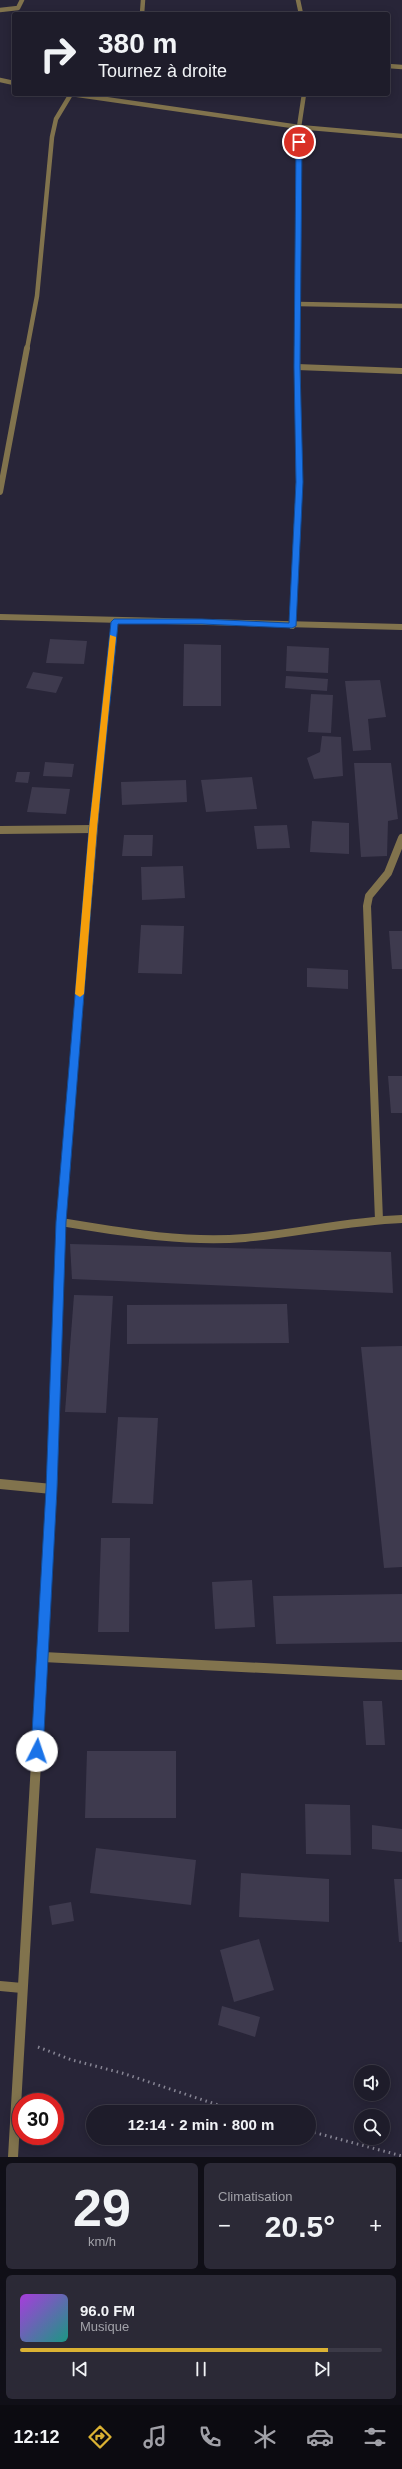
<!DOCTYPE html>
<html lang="fr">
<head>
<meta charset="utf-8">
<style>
	body { margin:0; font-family:Helvetica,sans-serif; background:#2b2936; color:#f1f3f6; height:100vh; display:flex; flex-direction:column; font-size:15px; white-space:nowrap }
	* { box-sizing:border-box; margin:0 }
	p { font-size:13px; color:#a1a1a8 }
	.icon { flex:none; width:22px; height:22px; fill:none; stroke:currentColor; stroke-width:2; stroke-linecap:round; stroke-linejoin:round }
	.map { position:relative; height:2157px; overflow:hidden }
	.sheet { display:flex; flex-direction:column; gap:6px; padding:6px; background:#100f17; flex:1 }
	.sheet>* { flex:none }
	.top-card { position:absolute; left:12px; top:12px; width:378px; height:84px; border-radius:4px; box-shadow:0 2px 10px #0003,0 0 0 1px #3c3a47; background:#1e1c2a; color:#f1f3f6; overflow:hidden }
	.controls { position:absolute; left:354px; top:2065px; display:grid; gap:8px }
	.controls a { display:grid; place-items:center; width:36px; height:36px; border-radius:50%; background:#1e1c2a; box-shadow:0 2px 10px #0003,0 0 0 1px #3c3a47; font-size:20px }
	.speed { position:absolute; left:12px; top:2093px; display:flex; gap:8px; font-size:20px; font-weight:700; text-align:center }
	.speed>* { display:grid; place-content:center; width:52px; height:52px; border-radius:50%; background:#1e1c2a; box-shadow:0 2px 10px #0003,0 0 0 1px #3c3a47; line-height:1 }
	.speed .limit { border:6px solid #d22; background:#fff; color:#111 }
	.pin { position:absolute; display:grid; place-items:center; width:34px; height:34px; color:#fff; margin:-17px; border:2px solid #fff; border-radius:50%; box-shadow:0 1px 4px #0007 }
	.me { position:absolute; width:44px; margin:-22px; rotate:4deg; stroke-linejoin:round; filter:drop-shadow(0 0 3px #0008) }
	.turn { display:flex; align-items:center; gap:14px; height:84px; padding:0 20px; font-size:18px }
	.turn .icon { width:52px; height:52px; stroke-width:2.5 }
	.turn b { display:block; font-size:28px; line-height:34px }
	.big { font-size:30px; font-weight:700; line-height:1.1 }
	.sheet .widget { flex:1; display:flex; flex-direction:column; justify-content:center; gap:6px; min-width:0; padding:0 14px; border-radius:6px; background:#2b2936 }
	.sheet .dial { align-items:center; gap:0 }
	.dial b { font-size:52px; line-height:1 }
	.song { display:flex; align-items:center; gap:12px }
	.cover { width:48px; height:48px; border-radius:6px; background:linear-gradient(135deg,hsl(280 70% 55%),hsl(170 70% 35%)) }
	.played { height:4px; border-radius:2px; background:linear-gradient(90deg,#dbb233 85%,#3c3a47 85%) }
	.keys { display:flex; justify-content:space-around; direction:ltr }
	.heat { display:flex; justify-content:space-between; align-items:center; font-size:22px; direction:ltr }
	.sheet .tiles { flex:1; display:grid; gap:6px; grid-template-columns:1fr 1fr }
	.widget:last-child { grid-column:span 2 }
	.trip { position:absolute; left:86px; top:2105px; width:230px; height:40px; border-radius:20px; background:#1e1c2a; box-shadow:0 2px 10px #0003,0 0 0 1px #3c3a47; font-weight:700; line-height:40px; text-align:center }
	.tab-bar { display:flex; height:64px; justify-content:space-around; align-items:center; background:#0c0b11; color:#a1a1a8 }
	.tab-bar .icon { width:28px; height:28px }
	.tab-bar .on { color:#dbb233 }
	.tab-bar b { font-size:18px; color:#f1f3f6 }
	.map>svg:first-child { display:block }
	.building { fill:#3e3a4e }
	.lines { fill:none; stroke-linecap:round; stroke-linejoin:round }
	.path { stroke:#878594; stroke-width:3; stroke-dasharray:1.5 4; stroke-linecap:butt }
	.street-far3 { stroke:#81734d; stroke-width:4.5 }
	.street-far2 { stroke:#81734d; stroke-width:6 }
	.street-far1 { stroke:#81734d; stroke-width:8 }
	.street { stroke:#81734d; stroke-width:10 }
	.route { fill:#1a73e8; stroke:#114b97 }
	.slow { fill:#f59e0b }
</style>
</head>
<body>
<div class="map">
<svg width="402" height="2157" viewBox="0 0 402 2157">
	<rect width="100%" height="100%" fill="#282538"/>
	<g class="building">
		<polygon points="50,639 87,641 84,664 46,663"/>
		<polygon points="184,644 221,645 221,706 183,706"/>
		<polygon points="287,646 329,648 328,673 286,671"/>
		<polygon points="33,672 63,677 56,693 26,688"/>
		<polygon points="286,676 328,679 327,691 285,688"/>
		<polygon points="380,680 386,717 368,719 371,750 353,751 345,681"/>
		<polygon points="311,694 333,695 331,733 308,732"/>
		<polygon points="322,736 341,737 343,776 314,779 307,758 320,752"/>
		<polygon points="45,762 74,764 72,777 43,776"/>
		<polygon points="354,763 391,763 398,819 388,821 387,856 361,857"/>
		<polygon points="17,772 30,772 28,783 15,782"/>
		<polygon points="252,777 257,809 206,812 201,780"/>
		<polygon points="186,780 187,802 122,805 121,782"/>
		<polygon points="32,787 70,789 66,814 27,812"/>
		<polygon points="312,821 349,823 349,854 310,852"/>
		<polygon points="287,825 290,848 257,849 254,826"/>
		<polygon points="124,835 153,835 152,856 122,856"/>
		<polygon points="183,866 185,898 142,900 141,867"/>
		<polygon points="141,925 184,926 182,974 138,973"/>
		<polygon points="389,931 402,931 402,969 392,969"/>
		<polygon points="307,968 348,970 348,989 307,987"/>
		<polygon points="388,1076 402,1076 402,1113 391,1113"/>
		<polygon points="70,1244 391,1252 393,1293 72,1279"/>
		<polygon points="74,1295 113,1296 106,1413 65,1412"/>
		<polygon points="287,1304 289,1343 127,1344 127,1305"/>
		<polygon points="402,1346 402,1567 384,1568 361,1347"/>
		<polygon points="118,1417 158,1418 153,1504 112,1503"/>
		<polygon points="101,1538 130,1538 129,1632 98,1632"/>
		<polygon points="252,1580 255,1627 215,1629 212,1582"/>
		<polygon points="402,1594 402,1642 276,1644 273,1596"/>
		<polygon points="363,1701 382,1701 385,1745 366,1745"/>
		<polygon points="87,1751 176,1751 176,1818 85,1818"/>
		<polygon points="305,1804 350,1805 351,1855 306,1854"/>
		<polygon points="372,1825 402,1829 402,1852 372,1849"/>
		<polygon points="96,1848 196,1860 191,1905 90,1893"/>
		<polygon points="241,1873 329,1879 329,1922 239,1917"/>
		<polygon points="394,1879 402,1879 402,1942 399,1942"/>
		<polygon points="71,1902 74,1921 52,1925 49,1906"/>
		<polygon points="259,1939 274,1990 234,2002 220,1950"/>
		<polygon points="222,2006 260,2017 255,2037 218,2025"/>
	</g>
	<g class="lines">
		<g class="path">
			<polyline points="38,2047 72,2060 122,2073 239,2112"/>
			<polyline points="309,2131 402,2156"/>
		</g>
		<g class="street-far3">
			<polyline points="298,0 301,14"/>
			<polyline points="0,10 18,8 22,0"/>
			<polyline points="142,14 143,0"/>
			<polyline points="388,66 402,67"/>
			<polyline points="0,80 14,83"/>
			<polyline points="71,94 299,127 402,136"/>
			<polyline points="299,304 402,306"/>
			<polyline points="27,349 37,296 52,137 56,119 71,94"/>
			<polyline points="297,349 299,127 304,94"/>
		</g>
		<g class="street-far2">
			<polyline points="297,367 402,371"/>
			<polyline points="0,492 27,348"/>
			<polyline points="0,617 402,627"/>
			<polyline points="292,626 299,482 297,348"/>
			<polyline points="96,803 114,622"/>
		</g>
		<g class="street-far1">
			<polyline points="0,830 93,829"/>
			<polyline points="379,1220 367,906 369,896 388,873 402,838"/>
			<path d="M61,1222C122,1232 183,1243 245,1238C298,1233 349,1221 402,1219"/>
			<polyline points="55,1392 61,1222 96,802"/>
		</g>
		<g class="street">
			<polyline points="0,1484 52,1489"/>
			<polyline points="43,1657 402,1675"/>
			<polyline points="0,1986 22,1988"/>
			<polyline points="13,2157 52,1489 55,1391"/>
		</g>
	</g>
	<polygon class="route" points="299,140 302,142 300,367 303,482 296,626 292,628 202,624 118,624 97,829 66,1222 57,1489 43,1751 41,1756 37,1757 33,1756 31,1751 46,1489 56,1222 89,829 111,622 114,619 202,619 289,623 296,482 294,367 296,142"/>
	<polygon class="slow" points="110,635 116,637 97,829 84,994 80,997 75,994 89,829"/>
</svg>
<div class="controls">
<a><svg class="icon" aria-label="sound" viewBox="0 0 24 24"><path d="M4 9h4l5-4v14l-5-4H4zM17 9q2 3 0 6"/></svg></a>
<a><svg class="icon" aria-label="search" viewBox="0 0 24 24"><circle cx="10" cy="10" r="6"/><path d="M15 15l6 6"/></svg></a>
</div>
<div class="speed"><div class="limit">30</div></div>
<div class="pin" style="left:299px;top:142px;background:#d93025"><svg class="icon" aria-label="arrive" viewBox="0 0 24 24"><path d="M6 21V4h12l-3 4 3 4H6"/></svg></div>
<svg class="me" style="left:37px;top:1751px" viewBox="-20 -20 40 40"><circle r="19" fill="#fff"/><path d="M0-13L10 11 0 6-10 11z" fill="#1a73e8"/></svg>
<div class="trip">12:14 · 2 min · 800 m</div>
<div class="top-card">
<div class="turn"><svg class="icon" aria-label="right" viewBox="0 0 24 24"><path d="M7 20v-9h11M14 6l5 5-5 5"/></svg><div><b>380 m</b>Tournez à droite</div></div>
</div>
</div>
<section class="sheet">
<div class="tiles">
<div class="widget dial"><b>29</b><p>km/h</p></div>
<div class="widget"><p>Climatisation</p>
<div class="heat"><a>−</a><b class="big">20.5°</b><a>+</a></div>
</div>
<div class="widget">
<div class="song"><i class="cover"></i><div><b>96.0 FM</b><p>Musique</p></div></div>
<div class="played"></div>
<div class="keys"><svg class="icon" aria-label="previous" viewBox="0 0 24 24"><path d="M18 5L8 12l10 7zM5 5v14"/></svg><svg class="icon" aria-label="pause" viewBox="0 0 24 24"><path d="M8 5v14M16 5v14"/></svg><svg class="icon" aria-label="next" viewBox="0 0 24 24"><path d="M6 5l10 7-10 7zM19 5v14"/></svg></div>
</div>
</div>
</section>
<nav class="tab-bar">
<b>12:12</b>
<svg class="icon on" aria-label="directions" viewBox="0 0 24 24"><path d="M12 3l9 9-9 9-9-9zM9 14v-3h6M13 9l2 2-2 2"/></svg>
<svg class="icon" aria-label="music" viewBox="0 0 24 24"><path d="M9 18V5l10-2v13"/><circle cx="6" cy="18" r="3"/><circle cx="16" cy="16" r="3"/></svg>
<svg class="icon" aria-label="phone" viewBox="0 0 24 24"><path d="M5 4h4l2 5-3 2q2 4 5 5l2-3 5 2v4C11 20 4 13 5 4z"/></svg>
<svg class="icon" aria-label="climate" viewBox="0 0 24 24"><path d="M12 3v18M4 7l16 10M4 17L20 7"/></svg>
<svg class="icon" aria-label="car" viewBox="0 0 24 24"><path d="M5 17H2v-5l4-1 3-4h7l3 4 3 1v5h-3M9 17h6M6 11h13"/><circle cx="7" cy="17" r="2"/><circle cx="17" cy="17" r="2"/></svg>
<svg class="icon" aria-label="filters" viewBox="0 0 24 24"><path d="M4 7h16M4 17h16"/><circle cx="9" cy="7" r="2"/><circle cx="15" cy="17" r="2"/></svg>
</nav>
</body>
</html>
